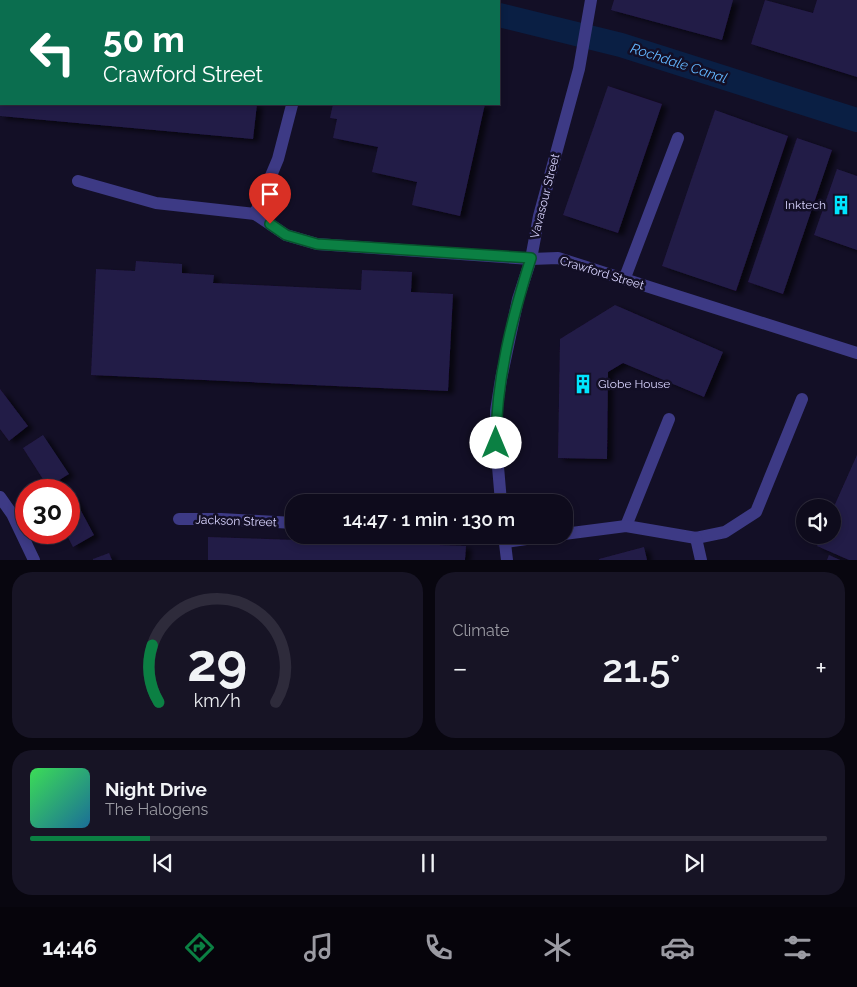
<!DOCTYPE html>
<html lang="en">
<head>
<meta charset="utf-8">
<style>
	body { margin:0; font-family:Raleway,sans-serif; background:#171425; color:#f1f3f6; height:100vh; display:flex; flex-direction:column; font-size:19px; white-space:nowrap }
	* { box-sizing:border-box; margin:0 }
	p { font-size:16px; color:#9b9ba3 }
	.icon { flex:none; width:28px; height:28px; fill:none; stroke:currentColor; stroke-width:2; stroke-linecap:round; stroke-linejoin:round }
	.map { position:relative; height:560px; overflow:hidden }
	.drawer { display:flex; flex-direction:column; gap:12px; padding:12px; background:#08060f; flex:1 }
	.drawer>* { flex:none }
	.guide { position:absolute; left:0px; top:0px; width:500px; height:105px; box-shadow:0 2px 8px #0003,0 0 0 1px #2e2b3b; background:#0b6e4f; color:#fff; overflow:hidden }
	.buttons { position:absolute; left:796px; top:499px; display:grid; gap:10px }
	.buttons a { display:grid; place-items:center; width:45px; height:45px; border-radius:50%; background:#0e0b1c; box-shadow:0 2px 8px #0003,0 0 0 1px #2e2b3b; font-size:25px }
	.speed { position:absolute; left:15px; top:479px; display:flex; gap:10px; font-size:25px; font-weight:700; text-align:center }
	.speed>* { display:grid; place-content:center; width:65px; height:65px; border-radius:50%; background:#0e0b1c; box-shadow:0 2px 8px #0003,0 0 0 1px #2e2b3b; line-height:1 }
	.speed .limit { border:8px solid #d22; background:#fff; color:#111 }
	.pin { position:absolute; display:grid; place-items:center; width:42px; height:42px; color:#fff; margin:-51px -21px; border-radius:50% 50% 50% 0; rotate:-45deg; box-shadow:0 0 5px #0007 }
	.pin .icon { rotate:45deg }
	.me { position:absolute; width:55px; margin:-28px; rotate:0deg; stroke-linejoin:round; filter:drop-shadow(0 0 4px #0008) }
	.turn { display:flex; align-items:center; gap:18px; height:105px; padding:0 20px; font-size:22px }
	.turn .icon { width:65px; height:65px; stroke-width:2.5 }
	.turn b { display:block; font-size:35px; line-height:42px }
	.big { font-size:38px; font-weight:600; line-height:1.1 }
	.drawer .widget { flex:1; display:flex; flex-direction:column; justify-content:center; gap:8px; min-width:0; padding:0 18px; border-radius:20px; background:#171425 }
	.drawer .dial { align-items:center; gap:0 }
	.dial svg { height:130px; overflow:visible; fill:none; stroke:#2e2b3b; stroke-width:7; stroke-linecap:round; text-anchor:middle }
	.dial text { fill:#f1f3f6; stroke:none }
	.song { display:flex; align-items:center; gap:15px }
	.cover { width:60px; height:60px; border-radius:8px; background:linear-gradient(135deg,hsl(130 70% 55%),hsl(200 70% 35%)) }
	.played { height:5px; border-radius:2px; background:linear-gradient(90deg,#0b8043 15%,#2e2b3b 15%) }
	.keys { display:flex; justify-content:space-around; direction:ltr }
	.heat { display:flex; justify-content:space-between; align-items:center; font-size:28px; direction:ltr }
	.drawer .tiles { flex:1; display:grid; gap:12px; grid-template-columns:1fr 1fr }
	.widget:last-child { grid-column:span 2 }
	.trip { position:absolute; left:285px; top:494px; width:288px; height:50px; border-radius:20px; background:#0e0b1c; box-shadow:0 2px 8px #0003,0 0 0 1px #2e2b3b; font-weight:600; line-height:50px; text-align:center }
	.dock { display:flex; height:80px; justify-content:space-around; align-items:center; background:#06040b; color:#9b9ba3 }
	.dock .icon { width:35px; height:35px }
	.dock .active { color:#0b8043 }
	.dock b { font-size:22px; color:#f1f3f6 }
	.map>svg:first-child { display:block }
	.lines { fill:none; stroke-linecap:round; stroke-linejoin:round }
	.canal { stroke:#0a1f44; stroke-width:24 }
	.building { fill:#241b47; filter:url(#shadow) }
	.lane { stroke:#3d3a85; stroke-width:12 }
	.street { stroke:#3d3a85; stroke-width:12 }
	.route-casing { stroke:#07532c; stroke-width:12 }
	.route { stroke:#0b8043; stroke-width:9 }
	.labels { text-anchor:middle; stroke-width:5; stroke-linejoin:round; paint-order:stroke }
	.street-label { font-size:12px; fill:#d9d4ff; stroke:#130f26 }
	.poi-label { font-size:12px; fill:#d9d4ff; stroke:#130f26; text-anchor:end }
	.water-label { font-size:14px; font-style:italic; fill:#62b6ff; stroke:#130f26 }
</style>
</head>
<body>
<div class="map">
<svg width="857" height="560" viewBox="0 0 857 560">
	<defs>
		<filter id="shadow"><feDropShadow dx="5.5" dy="3" stdDeviation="2.5" flood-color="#0009"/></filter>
	</defs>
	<rect width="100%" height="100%" fill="#130f26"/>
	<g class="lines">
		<g class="canal">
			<polyline points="436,0 441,1"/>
			<polyline points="499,15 621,45 857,120"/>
		</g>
	</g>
	<g class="building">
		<polygon points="614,0 733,0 722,40 611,10"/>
		<polygon points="765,0 813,13 817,0 857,0 857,77 751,44"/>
		<polygon points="608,86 662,104 618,233 563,215"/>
		<polygon points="0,104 257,104 253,139 0,116"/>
		<polygon points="333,104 485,104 460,216 412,205 417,182 372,172 378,147 333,138 337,119 330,118"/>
		<polygon points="715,110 788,136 736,291 662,266"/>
		<polygon points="797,138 832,150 783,294 748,282"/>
		<polygon points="837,169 857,176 857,250 814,235"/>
		<polygon points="136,261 182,264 182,273 214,275 213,283 361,290 362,270 412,272 411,292 453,294 448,391 91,375 96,269 135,271"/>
		<polygon points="615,305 723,352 704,397 623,363 608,372 607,459 558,458 560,339"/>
		<polygon points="0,389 28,426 9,441 0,429"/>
		<polygon points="43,435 69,474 48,487 23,448"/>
		<polygon points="857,455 857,560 849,560 817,546 822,535 832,535 832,511"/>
		<polygon points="72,494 94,535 73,547 65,532 69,532 69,496"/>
		<polygon points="208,537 466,546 465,560 208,560"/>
		<polygon points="644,547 647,560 599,560 599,559"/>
		<polygon points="109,553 112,560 93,560 93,559"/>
		<polygon points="829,555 840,560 827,560"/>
	</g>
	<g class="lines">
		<g class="lane">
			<polyline points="78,181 156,203 255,214 278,159 292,105"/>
			<polyline points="624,280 678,138"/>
			<polyline points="626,526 669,419"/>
			<polyline points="564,534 626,526 696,538 725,532 756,512 802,399"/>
			<polyline points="696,538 701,560"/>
			<polyline points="505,542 554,535"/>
		</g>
		<g class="street">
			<polyline points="255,214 286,235 317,244 531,259 558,258 857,353"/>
			<polyline points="0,497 12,514 34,560"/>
			<polyline points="501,502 496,443 496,411 501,379 518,299 531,259 539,216 579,69 591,0"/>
			<polyline points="179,519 221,519 294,523"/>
			<polyline points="504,535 507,560"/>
		</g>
	</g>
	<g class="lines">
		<defs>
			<path id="route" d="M270,224L286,235L317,244L531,258C512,318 496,380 496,443"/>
		</defs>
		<use href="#route" class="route-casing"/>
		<use href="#route" class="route"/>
	</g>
	<defs>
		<symbol id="building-bare" viewBox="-9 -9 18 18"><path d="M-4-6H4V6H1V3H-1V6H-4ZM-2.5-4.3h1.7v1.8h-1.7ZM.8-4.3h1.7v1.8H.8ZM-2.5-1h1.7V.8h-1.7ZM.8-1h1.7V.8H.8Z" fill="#00e5ff" stroke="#130f26" stroke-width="2.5" paint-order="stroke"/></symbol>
	</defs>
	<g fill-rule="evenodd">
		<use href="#building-bare" x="827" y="191" width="28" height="28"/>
		<use href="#building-bare" x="569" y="370" width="28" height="28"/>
	</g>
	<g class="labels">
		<g class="street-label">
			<text transform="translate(545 196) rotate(-76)" y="4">Vavasour Street</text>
			<text transform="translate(602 273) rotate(17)" y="4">Crawford Street</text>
			<text transform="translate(236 521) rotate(2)" y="4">Jackson Street</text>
		</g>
		<g class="poi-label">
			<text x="826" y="209">Inktech</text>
			<text x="598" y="388" text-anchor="start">Globe House</text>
		</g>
		<g class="water-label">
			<text transform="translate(679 63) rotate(18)" y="5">Rochdale Canal</text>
		</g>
	</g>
</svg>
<div class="buttons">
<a><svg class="icon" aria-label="sound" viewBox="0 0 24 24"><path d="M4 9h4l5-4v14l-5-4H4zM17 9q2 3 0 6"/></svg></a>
</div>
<div class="speed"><div class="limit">30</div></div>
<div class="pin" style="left:270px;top:224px;background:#d93025"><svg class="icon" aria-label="arrive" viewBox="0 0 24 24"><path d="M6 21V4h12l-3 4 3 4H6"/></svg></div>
<svg class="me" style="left:496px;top:443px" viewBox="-20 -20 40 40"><circle r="19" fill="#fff"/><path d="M0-13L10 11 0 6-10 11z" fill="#0b8043"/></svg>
<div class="trip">14:47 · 1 min · 130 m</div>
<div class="guide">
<div class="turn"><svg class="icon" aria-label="left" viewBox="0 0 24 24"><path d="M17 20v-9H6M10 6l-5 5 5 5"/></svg><div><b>50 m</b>Crawford Street</div></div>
</div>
</div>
<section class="drawer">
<div class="tiles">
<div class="widget dial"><svg viewBox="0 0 100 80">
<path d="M14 69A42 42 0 1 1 86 69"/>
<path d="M14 69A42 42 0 0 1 10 34" stroke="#0b8043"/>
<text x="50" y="56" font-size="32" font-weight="700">29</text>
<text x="50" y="72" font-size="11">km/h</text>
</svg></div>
<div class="widget"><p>Climate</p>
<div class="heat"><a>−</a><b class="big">21.5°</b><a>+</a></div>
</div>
<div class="widget">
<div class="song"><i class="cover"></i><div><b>Night Drive</b><p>The Halogens</p></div></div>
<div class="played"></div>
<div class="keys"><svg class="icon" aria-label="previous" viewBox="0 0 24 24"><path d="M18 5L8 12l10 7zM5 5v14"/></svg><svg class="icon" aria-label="pause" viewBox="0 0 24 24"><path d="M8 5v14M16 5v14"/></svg><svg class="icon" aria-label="next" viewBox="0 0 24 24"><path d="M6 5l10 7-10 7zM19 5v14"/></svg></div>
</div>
</div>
</section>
<nav class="dock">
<b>14:46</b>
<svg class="icon active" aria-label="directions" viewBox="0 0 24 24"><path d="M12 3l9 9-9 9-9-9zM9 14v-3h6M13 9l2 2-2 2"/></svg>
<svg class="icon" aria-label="music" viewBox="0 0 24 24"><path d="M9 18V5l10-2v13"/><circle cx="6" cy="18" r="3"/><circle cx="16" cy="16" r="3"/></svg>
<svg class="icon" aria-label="phone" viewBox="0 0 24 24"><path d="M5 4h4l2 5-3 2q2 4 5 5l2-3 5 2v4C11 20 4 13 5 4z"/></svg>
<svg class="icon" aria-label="climate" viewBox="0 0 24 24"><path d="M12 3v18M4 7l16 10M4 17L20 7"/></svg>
<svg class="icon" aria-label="car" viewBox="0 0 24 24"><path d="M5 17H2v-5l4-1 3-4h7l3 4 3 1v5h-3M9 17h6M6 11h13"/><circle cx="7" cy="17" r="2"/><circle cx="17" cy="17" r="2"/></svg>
<svg class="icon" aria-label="filters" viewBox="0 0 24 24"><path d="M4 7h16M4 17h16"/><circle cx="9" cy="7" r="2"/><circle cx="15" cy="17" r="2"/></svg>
</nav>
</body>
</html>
